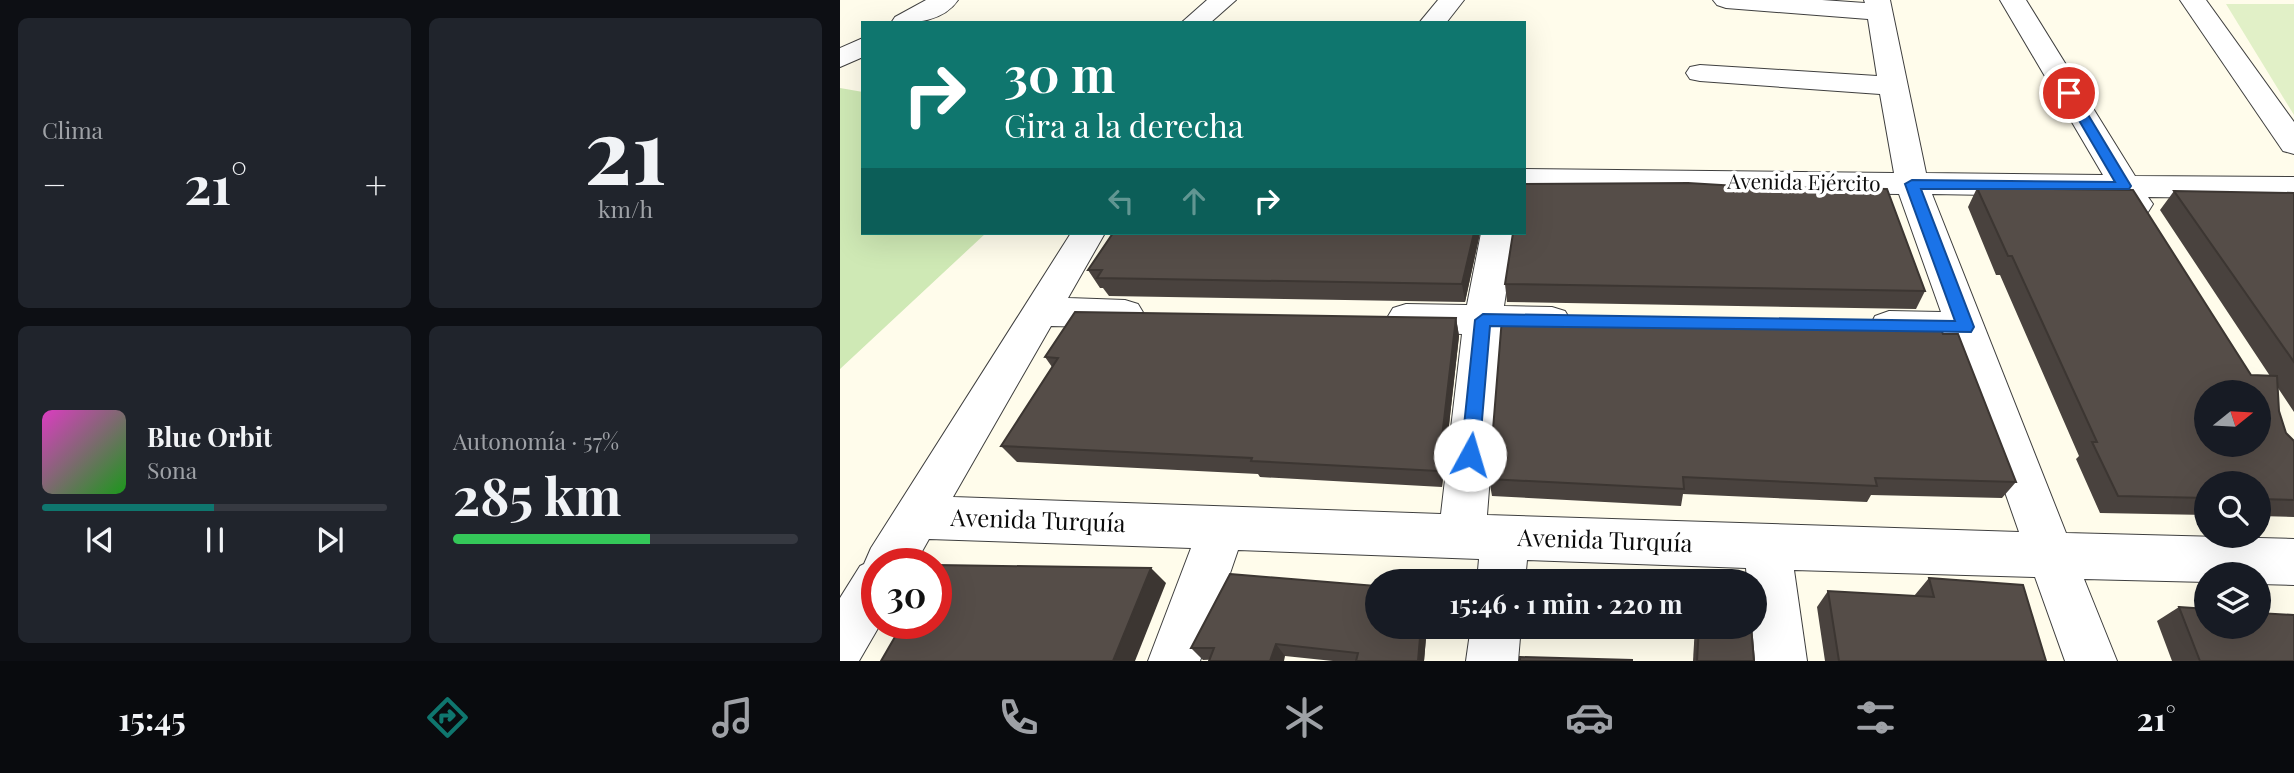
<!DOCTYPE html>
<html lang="es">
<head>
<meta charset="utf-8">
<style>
	body { margin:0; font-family:"Playfair Display",serif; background:#20242c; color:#f1f3f6; height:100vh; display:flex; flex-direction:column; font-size:26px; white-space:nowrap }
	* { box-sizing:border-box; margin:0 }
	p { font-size:23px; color:#9ea1a6 }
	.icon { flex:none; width:38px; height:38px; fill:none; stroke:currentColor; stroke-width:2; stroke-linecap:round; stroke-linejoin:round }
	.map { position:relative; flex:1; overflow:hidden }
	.details { display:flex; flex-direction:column; gap:18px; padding:18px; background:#0d0f14; width:840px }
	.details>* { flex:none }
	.hud { position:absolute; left:21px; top:21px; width:665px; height:214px; border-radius:0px; box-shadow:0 7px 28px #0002; background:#0f766e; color:#fff; overflow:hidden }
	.needle { width:46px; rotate:72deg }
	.buttons { position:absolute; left:1354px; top:380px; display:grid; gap:14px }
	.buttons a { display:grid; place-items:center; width:77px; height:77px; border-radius:50%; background:#171b24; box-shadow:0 7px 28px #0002; font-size:35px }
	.speed { position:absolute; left:21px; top:548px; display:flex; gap:14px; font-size:35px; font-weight:700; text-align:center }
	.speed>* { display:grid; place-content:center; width:91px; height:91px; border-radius:50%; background:#171b24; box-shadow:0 7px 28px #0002; line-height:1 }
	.speed .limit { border:10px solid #d22; background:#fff; color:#111 }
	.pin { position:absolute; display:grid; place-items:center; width:60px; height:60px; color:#fff; margin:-30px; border:4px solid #fff; border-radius:50%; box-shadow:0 2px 7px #0007 }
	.me { position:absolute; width:77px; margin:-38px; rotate:6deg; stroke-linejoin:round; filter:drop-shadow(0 0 5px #0008) }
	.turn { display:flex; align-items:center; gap:24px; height:147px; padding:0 28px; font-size:32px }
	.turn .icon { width:91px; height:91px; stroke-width:2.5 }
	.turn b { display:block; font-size:49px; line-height:60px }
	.lanes { display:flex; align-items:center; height:66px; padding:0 28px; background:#0003; justify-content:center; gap:35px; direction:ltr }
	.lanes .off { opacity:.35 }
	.big { font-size:52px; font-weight:700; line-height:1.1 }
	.details .card { flex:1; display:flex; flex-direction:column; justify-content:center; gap:10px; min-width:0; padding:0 24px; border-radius:10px; background:#20242c }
	.details .dial { align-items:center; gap:0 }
	.dial b { font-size:91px; line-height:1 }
	.song { display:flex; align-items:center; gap:21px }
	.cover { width:84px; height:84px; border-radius:10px; background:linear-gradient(135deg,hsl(310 70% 55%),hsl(120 70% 35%)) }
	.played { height:7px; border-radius:4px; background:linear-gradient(90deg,#0f766e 50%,#363941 50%) }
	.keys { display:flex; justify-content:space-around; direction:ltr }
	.heat { display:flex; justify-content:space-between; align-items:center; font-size:38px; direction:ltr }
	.charge { height:10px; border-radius:5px; background:linear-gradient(90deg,#34c759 57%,#363941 0) }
	.details .tiles { flex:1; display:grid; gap:18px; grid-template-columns:repeat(2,1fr) }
	.trip { position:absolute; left:525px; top:569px; width:402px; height:70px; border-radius:35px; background:#171b24; box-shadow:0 7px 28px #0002; font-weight:700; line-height:70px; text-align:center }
	.tab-bar { display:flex; height:112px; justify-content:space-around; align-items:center; background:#090b0e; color:#9ea1a6 }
	.tab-bar .icon { width:49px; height:49px }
	.tab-bar .selected { color:#0f766e }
	.tab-bar b { font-size:32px; color:#f1f3f6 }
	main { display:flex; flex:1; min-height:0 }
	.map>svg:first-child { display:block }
	.green { fill:#cfe9b5 }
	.pitch { fill:#e1f0c7 }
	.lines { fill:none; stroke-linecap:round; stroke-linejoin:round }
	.minor-casing { stroke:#3f3f3f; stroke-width:2 }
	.minor { fill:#fff; fill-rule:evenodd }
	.wall { fill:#49423e }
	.shaded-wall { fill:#3c3632 }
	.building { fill:#554d48; stroke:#3c3632; stroke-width:2; fill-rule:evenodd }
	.route { fill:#1a73e8; stroke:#114b97; stroke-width:2 }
	.labels { text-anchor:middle; stroke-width:7; stroke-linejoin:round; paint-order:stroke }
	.street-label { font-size:21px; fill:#0c0c0c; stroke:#fff }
	.near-street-label { font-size:24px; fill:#0c0c0c; stroke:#fff }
</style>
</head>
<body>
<main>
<section class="details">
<div class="tiles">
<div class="card"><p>Clima</p>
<div class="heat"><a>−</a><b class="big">21°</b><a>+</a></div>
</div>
<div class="card dial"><b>21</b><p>km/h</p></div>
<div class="card">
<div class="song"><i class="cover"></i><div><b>Blue Orbit</b><p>Sona</p></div></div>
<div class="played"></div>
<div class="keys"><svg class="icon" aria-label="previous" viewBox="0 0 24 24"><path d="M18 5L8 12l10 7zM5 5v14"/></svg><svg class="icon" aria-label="pause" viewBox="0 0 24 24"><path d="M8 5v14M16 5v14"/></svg><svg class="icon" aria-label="next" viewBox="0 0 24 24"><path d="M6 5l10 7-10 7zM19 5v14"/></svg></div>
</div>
<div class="card"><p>Autonomía · 57%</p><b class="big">285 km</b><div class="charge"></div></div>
</div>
</section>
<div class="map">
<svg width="1454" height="661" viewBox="0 0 1454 661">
	<rect width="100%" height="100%" fill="#fffceb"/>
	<polygon class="green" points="0,88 23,92 23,233 146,233 0,369"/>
	<polygon class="pitch" points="1386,4 1454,4 1454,115"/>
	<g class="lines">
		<defs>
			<g id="minor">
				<path d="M86,0H118C103,22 75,23 51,23L55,17Z"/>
				<polygon points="367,0 396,0 370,23 341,23"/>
				<polygon points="598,0 624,0 606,23 579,23"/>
				<polygon points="873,0 982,0 1025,3 1024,0 1050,0 1086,173 1263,175 1160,0 1186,0 1295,176 1454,177 1454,199 1308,197 1313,204 1308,212 1296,215 1284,212 1275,197 1092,194 1226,533 1454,539 1454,585 1419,584 1419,574 1367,574 1367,582 1244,579 1277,661 1225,661 1195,577 954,570 967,661 915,661 912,626 915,626 915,581 907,581 906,568 687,560 685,581 637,581 639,559 398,550 360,661 308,661 351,548 89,539 75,564 37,564 37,623 41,623 19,661 0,661 0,598 20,566 24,564 31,548 231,233 265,233 228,298 285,300 298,304 304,314 298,324 285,328 211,326 113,497 601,514 622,334 566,332 553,328 547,318 553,308 566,304 627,305 641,233 675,233 664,306 712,307 725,311 731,321 725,331 712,335 661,334 647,515 1179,532 1112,341 1049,341 1035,336 1030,326 1035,316 1049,311 1101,312 1059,194 684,189 684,169 1054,173 1040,94 860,81 850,79 846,73 850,67 860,65 1037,76 1028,19 886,8 877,5"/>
				<polygon points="1340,0 1366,0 1454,122 1454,154 1443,151"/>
				<polygon points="23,38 23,57 0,67 0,48"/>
				<polygon points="631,626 681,626 678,661 626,661"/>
			</g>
		</defs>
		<use href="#minor" class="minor-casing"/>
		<use href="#minor" class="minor"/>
	</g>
	<g class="wall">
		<polygon points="1137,188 1411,375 1430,376 1320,210 1334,191 1454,193 1454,412 1438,388 1439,411 1446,433 1454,441 1454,517 1419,516 1419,483 1367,483 1367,515 1260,513 1236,459 1239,456 1160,275 1156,275 1128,207"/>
		<polygon points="640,233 625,302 269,296 263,288 260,288 248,270"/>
		<polygon points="665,284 1085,291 1076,309 667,302"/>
		<polygon points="616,318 619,336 602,487 420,477 418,474 177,462 161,446 212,367 205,357"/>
		<polygon points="1103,334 1176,482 1162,498 1031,495 1027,502 843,494 841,506 652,496 649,479"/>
		<polygon points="1089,578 1206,661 985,661 977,607 988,591 1074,596"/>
		<polygon points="1339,607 1454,661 1332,661 1317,621"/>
		<polygon points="537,626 587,626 584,661 493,661 445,656 363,660 351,648"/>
		<polygon points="855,626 911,626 914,661 853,661"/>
	</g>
	<g class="shaded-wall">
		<polygon points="634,233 640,233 625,302 622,284"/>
		<polygon points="616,318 619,336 602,487 598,471"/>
		<polygon points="311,568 326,583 295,661 273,661"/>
		<polygon points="581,626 587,626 584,661 578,661"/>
		<polygon points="436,644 445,656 444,661 430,661"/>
	</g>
	<g class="building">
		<polygon points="848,183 914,187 1047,189 1085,291 665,284 673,233 684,233 684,184"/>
		<path d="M1137,188L1293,190L1411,375L1437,376L1439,411L1446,433L1454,441V500L1419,499V483H1367V498L1278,496L1252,442H1257L1172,256H1168ZM1367,392H1419V444H1367Z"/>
		<polygon points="1334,191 1454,193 1454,362"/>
		<polygon points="273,233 634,233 622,284 257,278 262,270 248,270"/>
		<polygon points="235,312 616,318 598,471 411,461 412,458 161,446 218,358 205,357"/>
		<polygon points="662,318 1099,325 1103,334 1118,334 1176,482 1035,478 1037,486 843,477 844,489 649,479"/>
		<polygon points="97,565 311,568 273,661 41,661 63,623 96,623"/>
		<polygon points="390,574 536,586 537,582 537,626 581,626 578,661 516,661 518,653 436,644 430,661 369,661 374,648 351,648"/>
		<polygon points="1089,578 1183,585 1206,661 999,661 988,591 1094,597"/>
		<polygon points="1339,607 1367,609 1367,626 1419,626 1419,613 1454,615 1454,661 1360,661"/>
		<polygon points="859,626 911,626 914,661 857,661"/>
		<polygon points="680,657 792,660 792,661 680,661"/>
	</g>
	<polygon class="route" points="1229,90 1235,93 1291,186 1289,189 1081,189 1134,327 1131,332 650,326 639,455 637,461 630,463 624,461 621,455 635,320 643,314 1115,321 1065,184 1072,180 1275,182 1223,93"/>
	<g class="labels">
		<g class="street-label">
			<text transform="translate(964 183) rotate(1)" y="7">Avenida Ejército</text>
		</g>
		<g class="near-street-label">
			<text transform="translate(198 521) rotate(2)" y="8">Avenida Turquía</text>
			<text transform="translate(765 541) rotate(2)" y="8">Avenida Turquía</text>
		</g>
	</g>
</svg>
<div class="buttons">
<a><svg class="needle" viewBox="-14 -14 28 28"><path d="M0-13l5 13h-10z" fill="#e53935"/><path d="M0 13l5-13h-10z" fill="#9ea1a6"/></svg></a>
<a><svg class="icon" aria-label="search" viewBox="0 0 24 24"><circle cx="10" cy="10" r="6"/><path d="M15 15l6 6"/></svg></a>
<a><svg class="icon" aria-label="layers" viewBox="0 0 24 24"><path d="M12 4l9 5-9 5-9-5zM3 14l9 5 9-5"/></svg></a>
</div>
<div class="speed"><div class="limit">30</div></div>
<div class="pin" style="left:1229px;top:93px;background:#d93025"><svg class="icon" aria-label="arrive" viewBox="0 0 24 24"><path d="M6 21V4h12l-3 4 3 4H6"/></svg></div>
<svg class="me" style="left:630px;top:455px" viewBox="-20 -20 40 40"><circle r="19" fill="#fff"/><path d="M0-13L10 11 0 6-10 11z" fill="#1a73e8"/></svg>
<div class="trip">15:46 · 1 min · 220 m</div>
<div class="hud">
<div class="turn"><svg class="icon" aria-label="right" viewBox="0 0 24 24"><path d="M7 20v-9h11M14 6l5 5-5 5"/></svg><div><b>30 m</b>Gira a la derecha</div></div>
<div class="lanes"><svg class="icon off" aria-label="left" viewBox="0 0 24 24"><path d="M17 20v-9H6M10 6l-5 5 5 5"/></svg><svg class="icon off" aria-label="ahead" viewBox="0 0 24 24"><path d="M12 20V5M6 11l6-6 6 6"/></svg><svg class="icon" aria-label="right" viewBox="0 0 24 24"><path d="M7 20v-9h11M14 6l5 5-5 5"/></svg></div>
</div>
</div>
</main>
<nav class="tab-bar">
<b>15:45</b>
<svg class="icon selected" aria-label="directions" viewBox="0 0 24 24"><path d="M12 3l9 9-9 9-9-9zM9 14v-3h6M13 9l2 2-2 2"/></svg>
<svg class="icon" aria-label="music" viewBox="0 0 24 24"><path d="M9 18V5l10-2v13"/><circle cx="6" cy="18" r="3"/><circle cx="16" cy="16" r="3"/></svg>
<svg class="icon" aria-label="phone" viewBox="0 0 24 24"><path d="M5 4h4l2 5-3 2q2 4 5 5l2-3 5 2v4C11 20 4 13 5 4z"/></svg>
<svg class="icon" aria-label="climate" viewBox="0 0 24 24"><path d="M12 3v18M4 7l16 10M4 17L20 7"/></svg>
<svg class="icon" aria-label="car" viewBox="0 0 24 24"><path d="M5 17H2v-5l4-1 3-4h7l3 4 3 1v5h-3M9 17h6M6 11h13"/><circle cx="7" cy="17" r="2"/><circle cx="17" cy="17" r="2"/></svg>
<svg class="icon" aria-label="filters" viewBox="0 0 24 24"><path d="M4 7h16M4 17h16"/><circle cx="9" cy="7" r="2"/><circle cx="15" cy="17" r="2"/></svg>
<b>21°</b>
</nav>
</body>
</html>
